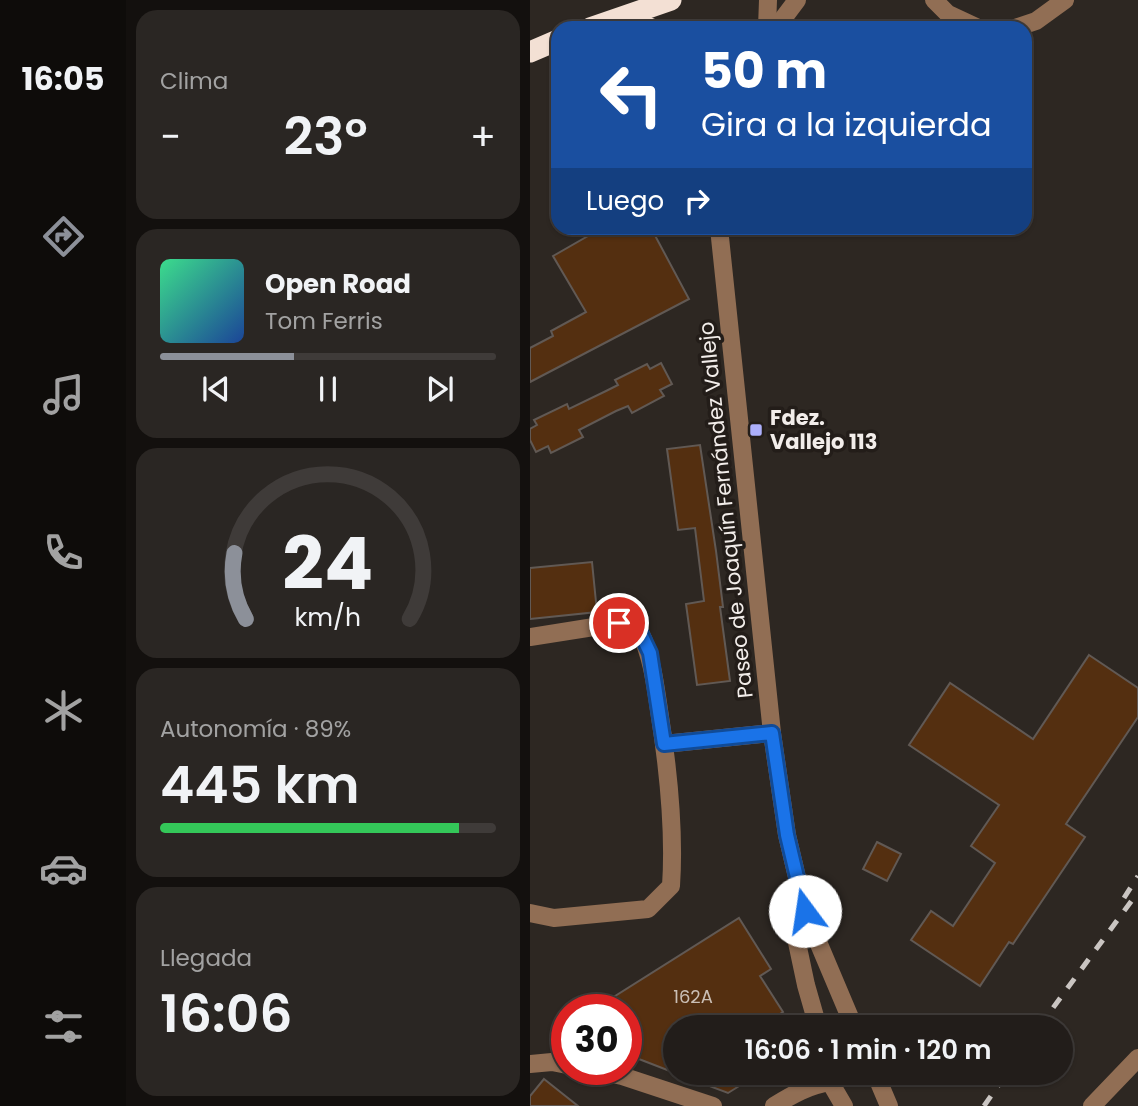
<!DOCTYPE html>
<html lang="es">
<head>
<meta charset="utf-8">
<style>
	body { margin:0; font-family:Poppins,sans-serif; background:#2a2623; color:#f1f3f6; height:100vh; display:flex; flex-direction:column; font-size:26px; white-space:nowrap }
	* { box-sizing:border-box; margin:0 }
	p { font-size:23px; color:#a2a2a2 }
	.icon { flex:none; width:38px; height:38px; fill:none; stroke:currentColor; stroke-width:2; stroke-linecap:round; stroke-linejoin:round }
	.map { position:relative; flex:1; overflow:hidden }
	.drawer { display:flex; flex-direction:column; gap:10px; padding:10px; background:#13100e; width:404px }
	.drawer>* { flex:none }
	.banner { position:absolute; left:21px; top:21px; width:481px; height:214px; border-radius:21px; box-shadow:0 2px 5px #0004,0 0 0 2px #3f3b39; background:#1a4fa0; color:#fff; overflow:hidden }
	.speed { position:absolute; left:21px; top:994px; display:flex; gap:14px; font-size:35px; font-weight:700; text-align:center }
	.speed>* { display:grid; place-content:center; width:91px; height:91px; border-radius:50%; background:#221d1a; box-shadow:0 2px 5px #0004,0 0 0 2px #3f3b39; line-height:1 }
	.speed .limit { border:10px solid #d22; background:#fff; color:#111 }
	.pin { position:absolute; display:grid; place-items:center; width:60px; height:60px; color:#fff; margin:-30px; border:4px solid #fff; border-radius:50%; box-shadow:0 2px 7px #0007 }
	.me { position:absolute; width:77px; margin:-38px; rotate:346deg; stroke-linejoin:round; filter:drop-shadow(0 0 5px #0008) }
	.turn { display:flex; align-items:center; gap:24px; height:147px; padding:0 35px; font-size:32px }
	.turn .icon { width:91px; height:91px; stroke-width:2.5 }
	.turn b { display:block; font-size:49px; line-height:60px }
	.then { display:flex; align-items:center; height:66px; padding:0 35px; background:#0003; gap:14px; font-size:26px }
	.big { font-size:52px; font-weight:600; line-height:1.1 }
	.drawer .card { flex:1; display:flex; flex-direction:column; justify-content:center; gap:10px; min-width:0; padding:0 24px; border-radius:21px; background:#2a2623 }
	.drawer .dial { align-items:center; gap:0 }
	.dial svg { height:182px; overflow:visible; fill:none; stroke:#3f3b39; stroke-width:7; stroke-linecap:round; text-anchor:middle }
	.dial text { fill:#f1f3f6; stroke:none }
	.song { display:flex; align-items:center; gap:21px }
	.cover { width:84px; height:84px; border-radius:10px; background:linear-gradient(135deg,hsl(150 70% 55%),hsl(220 70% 35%)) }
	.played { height:7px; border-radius:4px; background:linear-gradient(90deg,#8c9099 40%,#3f3b39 40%) }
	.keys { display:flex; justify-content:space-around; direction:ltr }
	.heat { display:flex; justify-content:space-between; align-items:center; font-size:38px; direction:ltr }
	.charge { height:10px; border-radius:5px; background:linear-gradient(90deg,#34c759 89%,#3f3b39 0) }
	.trip { position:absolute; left:133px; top:1015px; width:410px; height:70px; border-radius:35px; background:#221d1a; box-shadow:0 2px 5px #0004,0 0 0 2px #3f3b39; font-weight:600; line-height:70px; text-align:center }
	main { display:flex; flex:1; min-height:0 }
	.menu { display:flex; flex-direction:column; width:126px; justify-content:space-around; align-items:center; background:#0e0c0a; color:#a2a2a2 }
	.menu .icon { width:49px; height:49px }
	.menu .active { color:#8c9099 }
	.menu b { font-size:32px; color:#f1f3f6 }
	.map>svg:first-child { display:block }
	.building { fill:#542f10; stroke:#615954; stroke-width:2 }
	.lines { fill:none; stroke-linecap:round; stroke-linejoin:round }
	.minor { stroke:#916e54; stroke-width:18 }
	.highway { stroke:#f3e0d4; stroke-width:21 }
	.rail { stroke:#cac5c2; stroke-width:5; stroke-dasharray:12 12; stroke-linecap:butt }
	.route-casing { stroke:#114b97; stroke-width:18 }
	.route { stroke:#1a73e8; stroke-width:12 }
	.poi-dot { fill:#acaffb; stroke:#231d19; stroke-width:2.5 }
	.labels { text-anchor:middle; stroke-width:7; stroke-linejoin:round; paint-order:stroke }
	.number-label { font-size:18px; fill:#cabeb4 }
	.poi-label { font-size:21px; font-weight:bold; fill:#f2edea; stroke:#231d19; text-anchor:start }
	.street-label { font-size:21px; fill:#f2edea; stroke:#231d19 }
</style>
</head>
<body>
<main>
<nav class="menu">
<b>16:05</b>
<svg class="icon active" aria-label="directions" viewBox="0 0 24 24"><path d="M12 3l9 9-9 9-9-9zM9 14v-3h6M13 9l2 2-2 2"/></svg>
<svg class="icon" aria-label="music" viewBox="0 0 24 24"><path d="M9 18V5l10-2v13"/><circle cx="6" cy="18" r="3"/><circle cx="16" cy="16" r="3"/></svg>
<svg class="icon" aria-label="phone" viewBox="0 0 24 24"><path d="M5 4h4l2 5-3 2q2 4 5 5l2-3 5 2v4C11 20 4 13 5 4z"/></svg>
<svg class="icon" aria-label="climate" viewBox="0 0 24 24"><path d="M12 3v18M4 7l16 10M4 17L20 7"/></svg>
<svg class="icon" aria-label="car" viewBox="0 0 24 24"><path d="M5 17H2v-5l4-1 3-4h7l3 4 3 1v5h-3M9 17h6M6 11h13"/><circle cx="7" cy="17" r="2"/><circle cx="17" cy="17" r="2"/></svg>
<svg class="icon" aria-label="filters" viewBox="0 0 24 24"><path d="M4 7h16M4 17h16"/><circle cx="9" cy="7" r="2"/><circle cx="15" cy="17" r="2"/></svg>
</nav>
<section class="drawer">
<div class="card"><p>Clima</p>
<div class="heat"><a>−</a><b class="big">23°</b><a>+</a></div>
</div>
<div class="card">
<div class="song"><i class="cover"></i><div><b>Open Road</b><p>Tom Ferris</p></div></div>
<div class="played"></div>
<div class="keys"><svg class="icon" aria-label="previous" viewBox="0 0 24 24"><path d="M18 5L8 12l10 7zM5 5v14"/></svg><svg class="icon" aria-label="pause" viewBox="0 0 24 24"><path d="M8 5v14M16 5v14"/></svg><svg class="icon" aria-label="next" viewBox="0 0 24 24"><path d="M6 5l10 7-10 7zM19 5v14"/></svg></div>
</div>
<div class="card dial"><svg viewBox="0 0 100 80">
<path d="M14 69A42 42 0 1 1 86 69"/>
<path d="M14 69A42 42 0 0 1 9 40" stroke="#8c9099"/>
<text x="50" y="56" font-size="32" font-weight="700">24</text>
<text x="50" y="72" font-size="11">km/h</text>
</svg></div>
<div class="card"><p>Autonomía · 89%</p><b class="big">445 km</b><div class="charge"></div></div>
<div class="card"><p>Llegada</p><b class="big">16:06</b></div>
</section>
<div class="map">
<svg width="608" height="1106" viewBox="0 0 608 1106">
	<rect width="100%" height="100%" fill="#2d2722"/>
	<g class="building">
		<polygon points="72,228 121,228 159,299 0,382 0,348 23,336 21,331 56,312 23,256"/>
		<polygon points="131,363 142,384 130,390 134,396 102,413 98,406 86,411 49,430 53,437 21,453 18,446 6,452 0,440 0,429 7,425 4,420 37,404 39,409 76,391 88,385 85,380 117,364 120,369"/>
		<polygon points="170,445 186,551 193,607 190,607 200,681 167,685 156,604 174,601 165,528 148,530 137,449"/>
		<polygon points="62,562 67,612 0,619 0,568"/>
		<polygon points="559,655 608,688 608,717 536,824 555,837 483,944 479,942 450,986 381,940 401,911 423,926 465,863 441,846 469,805 379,745 420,683 503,739"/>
		<polygon points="347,842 371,854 357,881 333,869"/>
		<polygon points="209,918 241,969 230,976 253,1012 229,1027 145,1027 145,1073 96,1054 96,1010 63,1010"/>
		<polygon points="150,1073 230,1073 198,1093 150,1075"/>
		<polygon points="14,1079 48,1106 0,1106 0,1096"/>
	</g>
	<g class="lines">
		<g class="minor">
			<polyline points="404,0 418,14 448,28"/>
			<polyline points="237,28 238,0"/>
			<polyline points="246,28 267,0"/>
			<polyline points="485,28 506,21 535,0"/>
			<polyline points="189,228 242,733 257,835 275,911 324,1027"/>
			<path d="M0,637L89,623L110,632C122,657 125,683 129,710C138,767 145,828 141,886L118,909L24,918L0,913"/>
			<polyline points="134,744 242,733"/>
			<polyline points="275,911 262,919 276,985 288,1027"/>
			<polyline points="0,1064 22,1062 37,1065"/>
			<polyline points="58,1069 92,1076 183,1106"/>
			<polyline points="299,1073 300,1082 314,1106"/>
			<polyline points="345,1073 359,1106"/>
			<path d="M244,1106C262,1095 279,1085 300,1082"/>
			<polyline points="562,1106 608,1058"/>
		</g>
		<g class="highway">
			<polyline points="83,27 103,25 120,28"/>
			<polyline points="60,28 141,0"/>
			<polyline points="0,52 28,40"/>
		</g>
		<g class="rail">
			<polyline points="594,898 608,876"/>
			<polyline points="509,1027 608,892"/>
			<polyline points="454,1106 477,1073"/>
		</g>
	</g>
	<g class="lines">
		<defs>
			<polyline id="route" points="89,623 110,632 120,653 134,744 242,733 257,835 275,911"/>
		</defs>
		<use href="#route" class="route-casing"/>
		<use href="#route" class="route"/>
	</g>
	<rect class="poi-dot" x="219" y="423" width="14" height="14" rx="3.5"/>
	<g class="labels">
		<g class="number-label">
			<text x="163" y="1003">162A</text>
		</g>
		<g class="poi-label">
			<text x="240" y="425">Fdez.<tspan x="240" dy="24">Vallejo 113</tspan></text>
		</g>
		<g class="street-label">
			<text transform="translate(196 510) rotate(-96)" y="7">Paseo de Joaquín Fernández Vallejo</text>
		</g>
	</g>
</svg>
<div class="speed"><div class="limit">30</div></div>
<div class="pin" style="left:89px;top:623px;background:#d93025"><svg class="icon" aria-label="arrive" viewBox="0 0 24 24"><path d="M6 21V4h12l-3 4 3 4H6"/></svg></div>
<svg class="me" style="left:275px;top:911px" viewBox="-20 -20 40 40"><circle r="19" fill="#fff"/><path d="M0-13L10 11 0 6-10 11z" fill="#1a73e8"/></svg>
<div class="trip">16:06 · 1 min · 120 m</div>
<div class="banner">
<div class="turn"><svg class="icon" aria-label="left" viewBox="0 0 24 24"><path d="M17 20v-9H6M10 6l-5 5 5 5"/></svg><div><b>50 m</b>Gira a la izquierda</div></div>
<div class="then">Luego<svg class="icon" aria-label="right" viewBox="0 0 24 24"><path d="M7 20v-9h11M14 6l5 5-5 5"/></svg></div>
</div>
</div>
</main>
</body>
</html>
